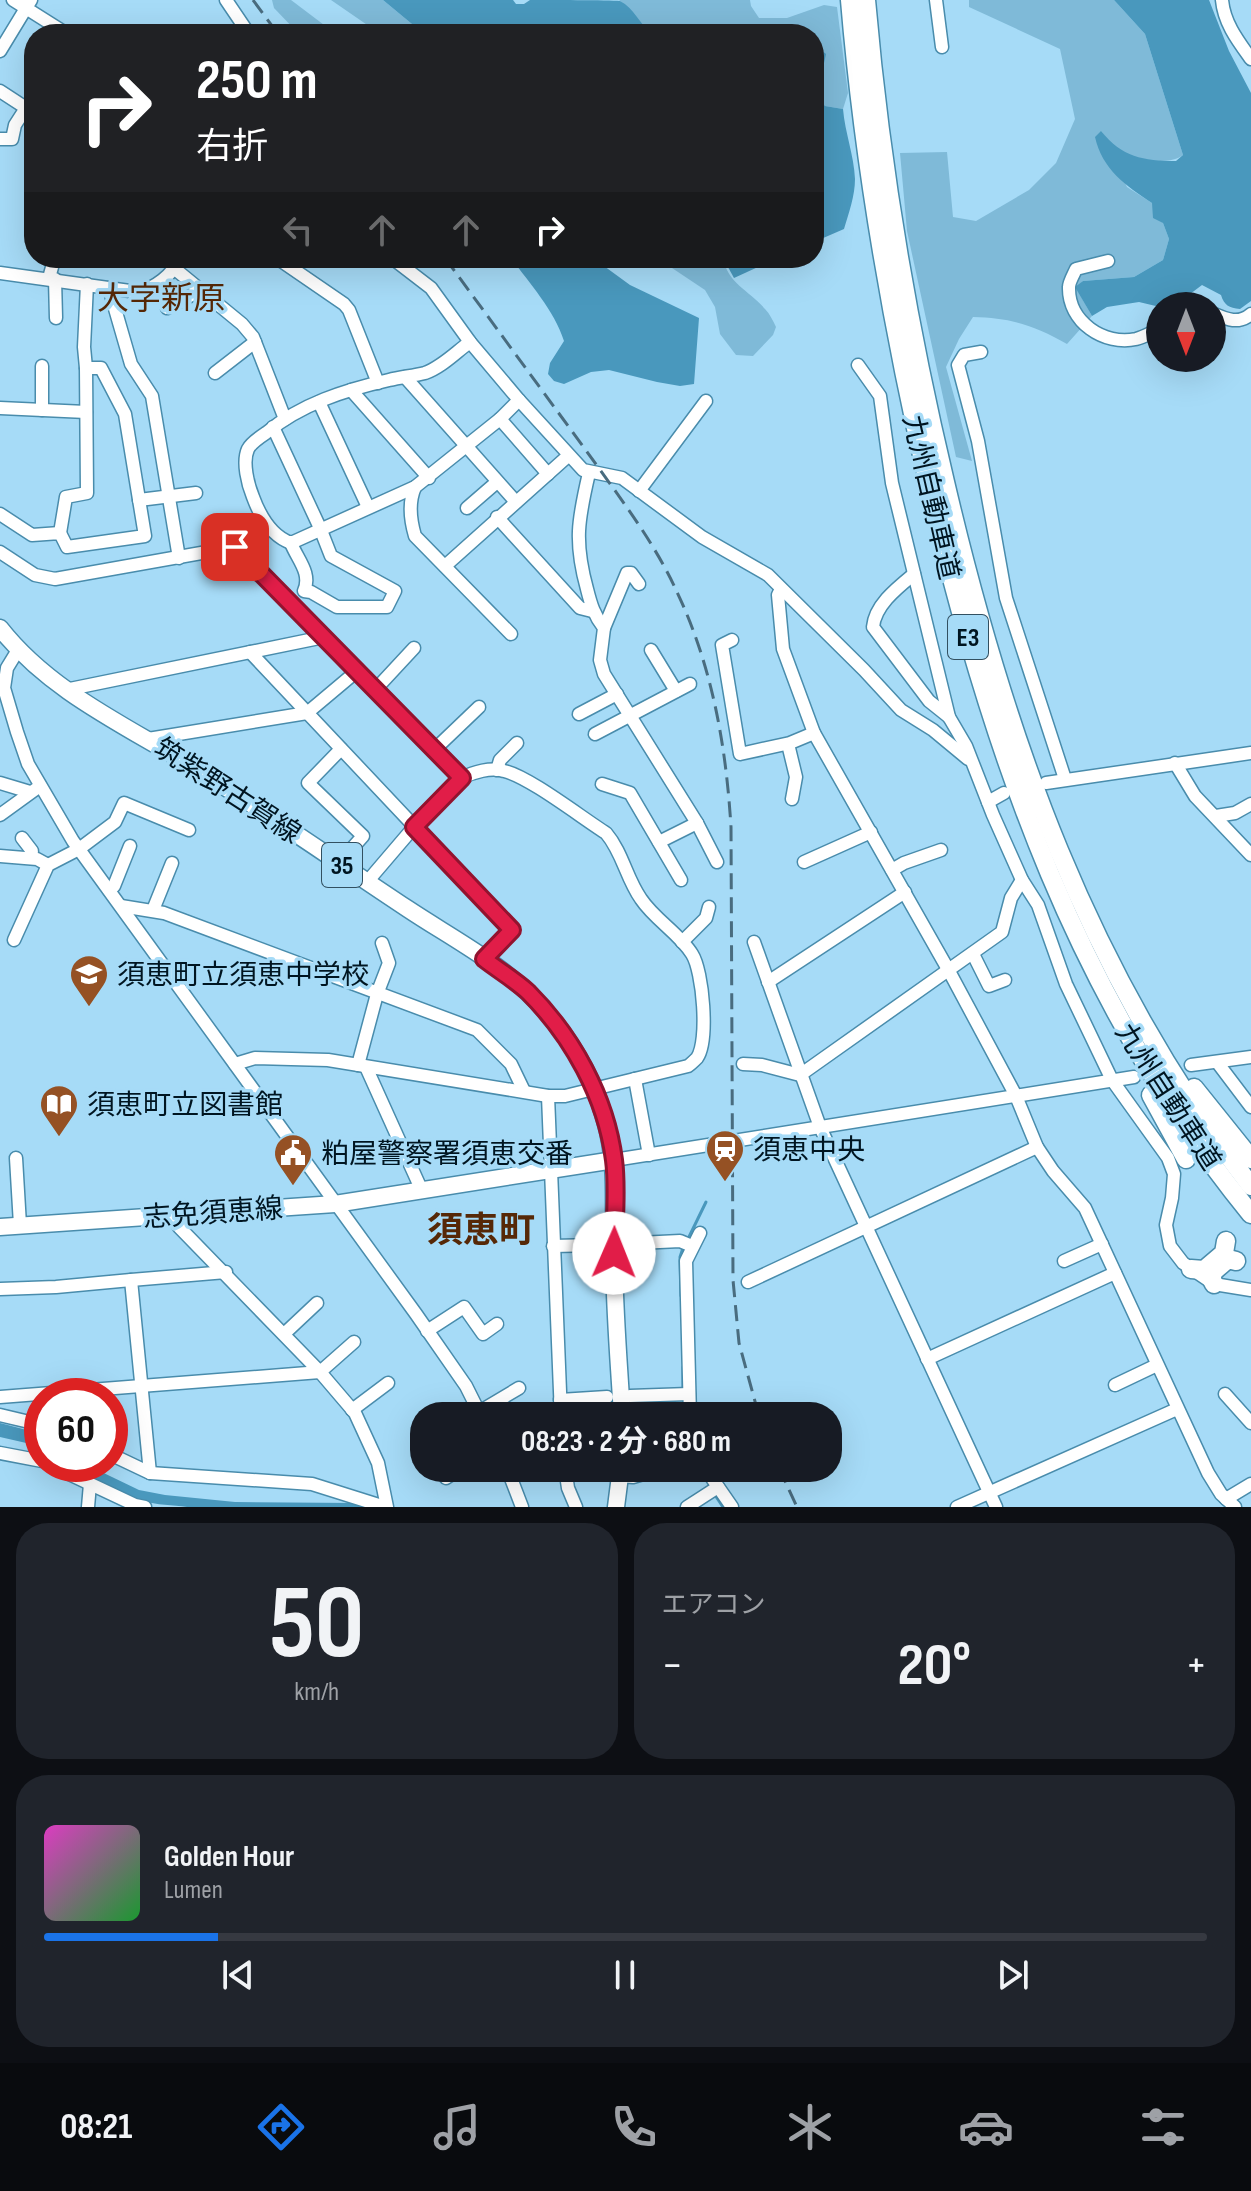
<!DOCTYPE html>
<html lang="ja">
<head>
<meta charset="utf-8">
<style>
	body { margin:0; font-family:"Sofia Sans Condensed","Noto Sans JP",sans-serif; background:#20242c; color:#f1f3f6; height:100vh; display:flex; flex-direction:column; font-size:30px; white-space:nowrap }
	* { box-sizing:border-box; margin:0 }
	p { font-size:26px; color:#9ea1a6 }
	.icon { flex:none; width:44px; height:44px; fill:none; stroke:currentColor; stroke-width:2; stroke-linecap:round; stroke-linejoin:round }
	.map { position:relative; height:1507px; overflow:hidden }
	.panel { display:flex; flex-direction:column; gap:16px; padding:16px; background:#0d0f14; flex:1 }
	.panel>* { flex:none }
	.hud { position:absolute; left:24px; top:24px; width:800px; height:244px; border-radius:32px; box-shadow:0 8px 32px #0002; background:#202124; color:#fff; overflow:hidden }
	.needle { width:52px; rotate:180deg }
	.fabs { position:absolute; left:1146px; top:292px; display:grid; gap:16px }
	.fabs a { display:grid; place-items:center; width:80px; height:80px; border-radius:50%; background:#171b24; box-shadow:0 8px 32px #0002; font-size:40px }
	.speed { position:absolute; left:24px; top:1378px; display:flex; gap:16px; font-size:40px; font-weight:700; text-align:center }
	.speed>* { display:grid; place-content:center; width:104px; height:104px; border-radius:50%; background:#171b24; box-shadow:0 8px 32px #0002; line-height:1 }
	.speed .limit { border:12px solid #d22; background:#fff; color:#111 }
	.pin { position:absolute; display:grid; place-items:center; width:68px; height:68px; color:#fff; margin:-34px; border-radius:16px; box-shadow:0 4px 12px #0006 }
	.me { position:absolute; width:88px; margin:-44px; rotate:1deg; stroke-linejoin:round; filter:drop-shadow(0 0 6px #0008) }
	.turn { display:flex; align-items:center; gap:28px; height:168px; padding:0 40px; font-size:36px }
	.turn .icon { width:104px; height:104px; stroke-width:2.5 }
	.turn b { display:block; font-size:56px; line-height:68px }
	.lanes { display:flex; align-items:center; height:76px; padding:0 40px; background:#0003; justify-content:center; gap:40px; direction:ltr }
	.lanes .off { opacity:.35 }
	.big { font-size:60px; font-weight:700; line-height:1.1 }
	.panel .widget { flex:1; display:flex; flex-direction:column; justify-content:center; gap:12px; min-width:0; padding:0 28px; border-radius:32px; background:#20242c }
	.panel .dial { align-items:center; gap:0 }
	.dial b { font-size:104px; line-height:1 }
	.song { display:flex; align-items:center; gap:24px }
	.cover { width:96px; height:96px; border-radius:12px; background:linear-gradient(135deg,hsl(310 70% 55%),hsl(130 70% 35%)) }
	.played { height:8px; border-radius:4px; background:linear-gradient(90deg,#1a73e8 15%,#363941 15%) }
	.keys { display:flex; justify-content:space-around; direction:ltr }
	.heat { display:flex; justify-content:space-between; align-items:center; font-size:44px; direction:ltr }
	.panel .tiles { flex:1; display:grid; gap:16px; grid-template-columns:1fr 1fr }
	.widget:last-child { grid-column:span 2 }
	.trip { position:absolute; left:410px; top:1402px; width:432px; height:80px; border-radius:32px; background:#171b24; box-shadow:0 8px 32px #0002; font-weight:700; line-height:80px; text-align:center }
	.tabs { display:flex; height:128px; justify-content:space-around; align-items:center; background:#090b0e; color:#9ea1a6 }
	.tabs .icon { width:56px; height:56px }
	.tabs .active { color:#1a73e8 }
	.tabs b { font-size:36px; color:#f1f3f6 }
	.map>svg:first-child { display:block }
	.green { fill:#7fbad8 }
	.water { fill:#4998bd }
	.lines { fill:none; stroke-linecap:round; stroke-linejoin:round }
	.stream { stroke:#4998bd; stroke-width:3 }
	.minor-tunnel { stroke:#8dbdd7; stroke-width:12; stroke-dasharray:12 6; stroke-linecap:butt }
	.minor-casing { stroke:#498cac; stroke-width:15 }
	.major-casing { stroke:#498cac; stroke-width:19 }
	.highway-casing { stroke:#498cac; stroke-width:21 }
	.minor { stroke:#fff; stroke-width:12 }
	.major { stroke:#fff; stroke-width:16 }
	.highway { stroke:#fff; stroke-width:18 }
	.rail { stroke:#496c7f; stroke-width:3; stroke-dasharray:16 8; stroke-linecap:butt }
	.route-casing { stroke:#92132f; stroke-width:20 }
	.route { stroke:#e11d48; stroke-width:14 }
	.labels { text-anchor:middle; stroke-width:7; stroke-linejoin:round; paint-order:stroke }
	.shield { fill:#a6dbf7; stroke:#325061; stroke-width:2 }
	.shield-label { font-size:26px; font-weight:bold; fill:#001521 }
	.street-label { font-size:28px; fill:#001521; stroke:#a6dbf7 }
	.poi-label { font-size:28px; fill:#001521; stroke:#a6dbf7; text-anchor:start }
	.quarter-label { font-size:32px; fill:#562807; stroke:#a6dbf7 }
	.district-label { font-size:36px; font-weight:bold; fill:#562807; stroke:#a6dbf7 }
</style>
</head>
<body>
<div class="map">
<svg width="1251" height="1507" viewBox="0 0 1251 1507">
	<rect width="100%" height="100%" fill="#a6dbf7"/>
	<g class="green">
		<polygon points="272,0 291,0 336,34 299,34 274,8"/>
		<polygon points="331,0 383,0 424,34 375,34 376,31"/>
		<path d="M619,0H750L751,6L759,18H787L824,5L837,7L848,93L843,109L825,106L817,95C819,76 823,71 821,50L814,52V34H651C639,23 632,10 619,0Z"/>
		<path d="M969,0H1114L1145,34L1183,155C1168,167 1129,159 1114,147C1109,143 1105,136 1101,131L1127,187L1152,203L1163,223L1169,239L1163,260L1134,277L1083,281L1076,288L1092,316L1067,344C1034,325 1011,318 973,317L959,339L946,367L972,461L956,457L907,231L900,153L947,152L953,217L976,221L1029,190L1056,163L1075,119L1060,49L969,7Z"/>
		<path d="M657,258H723C728,284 749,290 765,309C770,314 773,321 776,327L773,335L753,356L736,355L720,334L715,307L705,290Z"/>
	</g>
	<g class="water">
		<path d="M383,0H513L516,4H524L530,0C547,0 609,0 620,1C634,8 640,24 651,34H424Z"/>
		<path d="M1114,0H1209L1229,51L1251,93V301L1240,309C1229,308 1224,305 1221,295L1202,285L1174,306L1160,307L1139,302L1107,307L1092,316L1075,287L1083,281L1134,277L1163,260L1169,239L1163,223L1153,218L1152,203C1126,186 1102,169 1095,137L1101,131C1122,157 1143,161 1176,161L1183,155L1145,34Z"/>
		<path d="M821,50L826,54L817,95L825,106L843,109C845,133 854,155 855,179C855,196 849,212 844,229L814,242V52Z"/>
		<path d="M511,258H593L630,285L699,318L694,384L680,386L657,382L609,370L591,372L564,384L554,381L548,374L550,363L564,341C554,310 530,284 511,258Z"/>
		<polygon points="723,258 778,258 734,278"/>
		<polygon points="0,1423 42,1434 42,1451 35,1445 0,1437"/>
		<path d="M66,1464H85L139,1490L165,1495L235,1502L356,1503L364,1507H187C173,1505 157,1505 142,1501C116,1494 91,1476 66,1464Z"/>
	</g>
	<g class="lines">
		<g class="stream">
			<polyline points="687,1241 706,1202"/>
			<polyline points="681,1296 680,1257 683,1248"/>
			<polyline points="683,1367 683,1392"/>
			<polyline points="715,1495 723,1507"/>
		</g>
		<polyline class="minor-tunnel" points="606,1244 639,1243"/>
		<defs>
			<g id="minor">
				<polyline points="13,0 67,34"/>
				<polyline points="226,0 249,34"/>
				<polyline points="936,0 942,47"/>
				<path d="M1222,0C1224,23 1238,41 1251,59"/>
				<polyline points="0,51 31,0"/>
				<polyline points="0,91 26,108 34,98"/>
				<polyline points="0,139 12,139 15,125 26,108"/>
				<polyline points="277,258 344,304 349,310 378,383"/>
				<polyline points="392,258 431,288 470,342 519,400 583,470 622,478 702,537 768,575 864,670 901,710 933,730 968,759"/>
				<path d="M1108,261L1076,269C1074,274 1069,282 1069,287C1068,322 1104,346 1136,339C1144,337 1152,332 1160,329"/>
				<polyline points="175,269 242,324 253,337 285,419"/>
				<path d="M0,273L137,292C154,289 174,274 179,258"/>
				<polyline points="49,278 54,260 58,258"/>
				<polyline points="55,279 56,318"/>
				<polyline points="109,288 131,364 152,396 179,558"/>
				<polyline points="167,308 201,290"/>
				<path d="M1212,313C1226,319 1238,325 1251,314"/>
				<path d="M470,342C456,352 442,367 425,373C413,376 401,377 389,380C345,390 301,404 266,433C260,437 251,443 248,449C242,462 248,485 253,497C260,516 271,536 291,543L415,487L500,419L519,400"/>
				<polyline points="981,352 964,355 958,365 978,441 1006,598 1065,779"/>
				<polyline points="858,365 880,396 892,483 949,717 966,746 993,815 1022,880 1038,905 1066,984 1112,1080 1168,1158 1174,1174 1172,1198 1166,1225 1170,1246 1183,1263 1214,1284 1251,1290"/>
				<polyline points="215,373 255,342"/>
				<polyline points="405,377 516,502"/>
				<polyline points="351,390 429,478"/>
				<polyline points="319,402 368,507"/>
				<polyline points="0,408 86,412"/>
				<polyline points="42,410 42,366"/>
				<polyline points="500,419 548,474"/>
				<path d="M273,427L320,528L331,556L395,591L387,607H337L311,592L304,591C312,573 297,559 291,543"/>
				<path d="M589,473C578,520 574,542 587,589C591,605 594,615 604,628L600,660L604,674L697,823L717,862"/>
				<path d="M415,487C408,503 410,519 415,536L511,634"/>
				<polyline points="639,491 706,401"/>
				<polyline points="139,500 196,493"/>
				<polyline points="467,508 497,482"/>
				<polyline points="0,514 32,535 60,533 67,547 145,536 125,414 101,368 86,368 84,347 87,284"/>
				<polyline points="497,517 580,608 592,611"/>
				<polyline points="60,533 66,497 87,493 86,368"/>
				<polyline points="0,552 35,575 55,579 235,547 462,778"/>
				<polyline points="445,566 568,456"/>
				<path d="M914,574C897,588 875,605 873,627L929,701L949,717"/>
				<polyline points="781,589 778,595 783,649 814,733 949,971 1016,1096 1037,1147 1053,1171 1085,1208 1208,1473 1221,1494 1235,1507"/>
				<polyline points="604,628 627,573 631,573 639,584"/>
				<polyline points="732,640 722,645 740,754 790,743 814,733"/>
				<polyline points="18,650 7,668 4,688 17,732 28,764 73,841 416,1314 466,1386 481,1416"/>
				<polyline points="651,650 676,691"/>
				<polyline points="250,652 512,930 484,959"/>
				<polyline points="65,690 324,637"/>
				<polyline points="375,690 414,648"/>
				<polyline points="579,714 617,694"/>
				<polyline points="595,734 690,684"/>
				<polyline points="148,739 307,713 357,671"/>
				<polyline points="788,744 796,777 792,799"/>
				<polyline points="434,750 479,707"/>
				<polyline points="1175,763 1195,796 1251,855"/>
				<polyline points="497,770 500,760 517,743"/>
				<polyline points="0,783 30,792"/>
				<polyline points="1046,783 1251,753"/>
				<polyline points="602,784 630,793 681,880"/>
				<polyline points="988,802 1004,793"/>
				<polyline points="0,815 40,786"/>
				<polyline points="1216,816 1235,813 1251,804"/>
				<polyline points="22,838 32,851 31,858"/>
				<polyline points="659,842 697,823"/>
				<polyline points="0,856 37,859 48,865"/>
				<polyline points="804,862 871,832"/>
				<polyline points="339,863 363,836 308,783 341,749"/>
				<polyline points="892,870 904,863 941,850"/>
				<polyline points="109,890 114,886 130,846"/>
				<polyline points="121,906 164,913 477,1030 511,1064 524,1091"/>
				<polyline points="153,910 172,863"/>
				<polyline points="14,940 48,865 79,849 115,822 124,803 189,830"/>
				<polyline points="682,942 706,918 709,907"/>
				<polyline points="754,942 820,1127 996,1507"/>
				<polyline points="973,954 989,986 1005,980"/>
				<polyline points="768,982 905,892"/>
				<polyline points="1217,1062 1251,1107"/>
				<path d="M235,1064L255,1058L328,1060L548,1096H565L688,1066C691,1064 694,1061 697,1058C709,1041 703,971 692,954C679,933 655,920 641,899C626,878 623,853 606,833C582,818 528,776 504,771C491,767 473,772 462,778L414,827L367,882"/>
				<polyline points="743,1064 762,1065 800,1075 1002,932 1011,898 1022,880"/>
				<polyline points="358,1065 377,994 389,963 382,943"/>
				<polyline points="1191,1065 1251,1057"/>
				<polyline points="366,1067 422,1191"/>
				<polyline points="635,1079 649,1155"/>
				<polyline points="548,1096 561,1416"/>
				<polyline points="16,1158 20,1225"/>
				<polyline points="614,1160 1134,1077"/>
				<polyline points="173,1214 179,1227 320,1372 355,1413 378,1463 387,1507"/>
				<polyline points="639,1243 680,1241 692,1246"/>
				<polyline points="553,1246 597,1245"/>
				<polyline points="1064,1261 1102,1244"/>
				<polyline points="748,1282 1037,1147"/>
				<polyline points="0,1289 56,1287 131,1280"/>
				<polyline points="427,1331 464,1307 483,1334 497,1324"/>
				<polyline points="284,1334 317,1303"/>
				<polyline points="927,1359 1115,1273"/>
				<polyline points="1115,1385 1157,1365"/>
				<polyline points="1225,1394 1251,1423"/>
				<polyline points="630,1396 689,1394"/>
				<polyline points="0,1397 320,1372 354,1342"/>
				<polyline points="560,1400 607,1397"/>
				<polyline points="352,1410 388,1383"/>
				<polyline points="479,1412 519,1388"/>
				<polyline points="0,1415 42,1425"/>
				<polyline points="690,1416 686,1261 700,1233"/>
				<polyline points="0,1453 42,1461"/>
				<polyline points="110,1454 150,1473 312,1484 385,1507"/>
				<polyline points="48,1464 135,1505 145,1507"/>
				<polyline points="507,1468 522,1507"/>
				<polyline points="565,1468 568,1488 576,1507"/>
				<polyline points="705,1468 732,1507"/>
				<polyline points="150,1473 131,1280 226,1272"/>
				<polyline points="620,1476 633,1477 664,1468"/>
				<polyline points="446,1478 461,1468"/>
				<polyline points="1226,1499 1251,1484"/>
				<polyline points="88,1507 90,1484"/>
				<polyline points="687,1507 718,1487"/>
				<polyline points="957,1507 1177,1409"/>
			</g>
			<g id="major">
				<path d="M0,628C50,692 127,726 195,768C267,813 337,862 408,909C447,935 493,959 527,992C563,1026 592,1072 605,1120C618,1164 613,1207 614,1252C614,1307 619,1362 622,1416"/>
				<polyline points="0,1227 335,1204 614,1160"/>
				<polyline points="616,1507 621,1468"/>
			</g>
			<g id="highway">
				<path d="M850,0C864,167 893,332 931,495C993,756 1079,1004 1251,1214"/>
				<path d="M866,0C880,163 907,323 945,482C1005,739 1088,975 1251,1186"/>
				<polyline points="1194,1088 1251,1159"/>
				<polyline points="1151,1095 1186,1159"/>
				<polyline points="1191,1269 1204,1270 1224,1253 1226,1241"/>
				<polyline points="1214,1284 1211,1278 1214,1271 1228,1259 1236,1261"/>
			</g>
		</defs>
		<use href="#minor" class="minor-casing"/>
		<use href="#major" class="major-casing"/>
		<use href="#highway" class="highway-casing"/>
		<use href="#minor" class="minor"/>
		<use href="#major" class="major"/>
		<use href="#highway" class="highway"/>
		<g class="rail">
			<polyline points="253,0 278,34"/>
			<path d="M445,258C492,322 538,385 585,449C617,494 654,541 677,592C712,666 726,745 731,827L733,1280L739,1343L759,1416"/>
			<polyline points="779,1468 797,1507"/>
		</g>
	</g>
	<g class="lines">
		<defs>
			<path id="route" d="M235,547L462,778L414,827L512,930L484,959C498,970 515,980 528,992C572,1036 606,1097 614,1160C618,1190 614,1222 614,1253"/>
		</defs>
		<use href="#route" class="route-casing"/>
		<use href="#route" class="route"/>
	</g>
	<defs>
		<symbol id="school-pin" viewBox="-11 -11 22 30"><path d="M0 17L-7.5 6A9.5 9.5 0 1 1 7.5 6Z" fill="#955124" stroke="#a6dbf7"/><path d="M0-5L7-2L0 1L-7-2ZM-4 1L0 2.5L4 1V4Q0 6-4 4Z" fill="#fff"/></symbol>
		<symbol id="library-pin" viewBox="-11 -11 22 30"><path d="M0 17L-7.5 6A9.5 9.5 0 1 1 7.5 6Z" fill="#955124" stroke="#a6dbf7"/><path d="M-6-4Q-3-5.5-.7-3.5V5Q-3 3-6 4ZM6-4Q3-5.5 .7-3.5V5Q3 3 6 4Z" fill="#fff"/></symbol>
		<symbol id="station-pin" viewBox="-11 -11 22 30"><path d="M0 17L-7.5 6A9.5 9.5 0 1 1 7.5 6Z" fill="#955124" stroke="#a6dbf7"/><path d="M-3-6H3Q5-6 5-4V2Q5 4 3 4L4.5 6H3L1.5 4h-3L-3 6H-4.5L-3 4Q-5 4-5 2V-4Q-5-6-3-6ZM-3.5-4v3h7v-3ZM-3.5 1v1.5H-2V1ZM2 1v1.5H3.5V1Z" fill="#fff"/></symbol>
		<symbol id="civic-pin" viewBox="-11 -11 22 30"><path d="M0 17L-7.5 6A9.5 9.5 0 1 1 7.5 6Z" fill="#955124" stroke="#a6dbf7"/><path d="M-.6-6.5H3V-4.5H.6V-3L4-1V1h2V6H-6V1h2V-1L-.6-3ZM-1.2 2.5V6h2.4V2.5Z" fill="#fff"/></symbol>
	</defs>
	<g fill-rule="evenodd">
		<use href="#school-pin" x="67" y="952" width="44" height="60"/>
		<use href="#library-pin" x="37" y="1082" width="44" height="60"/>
		<use href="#station-pin" x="703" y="1127" width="44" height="60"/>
		<use href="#civic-pin" x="271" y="1131" width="44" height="60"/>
	</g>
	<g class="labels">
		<g class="shield">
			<rect x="948" y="615" width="40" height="44" rx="6"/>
			<rect x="322" y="843" width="40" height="44" rx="6"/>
		</g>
		<g class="shield-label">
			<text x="968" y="646">E3</text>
			<text x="342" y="874">35</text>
		</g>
		<g class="street-label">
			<text transform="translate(932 497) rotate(77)" y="10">九州自動車道</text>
			<text transform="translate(228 790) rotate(33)" y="10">筑紫野古賀線</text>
			<text transform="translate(1169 1096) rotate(57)" y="10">九州自動車道</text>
			<text transform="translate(213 1212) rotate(-4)" y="10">志免須恵線</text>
		</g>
		<g class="poi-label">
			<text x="117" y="984">須恵町立須恵中学校</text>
			<text x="87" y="1114">須恵町立図書館</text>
			<text x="753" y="1159">須恵中央</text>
			<text x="321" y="1163">粕屋警察署須恵交番</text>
		</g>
		<g class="quarter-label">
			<text x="161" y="309">大字新原</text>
		</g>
		<g class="district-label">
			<text x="481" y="1242">須恵町</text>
		</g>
	</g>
</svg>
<div class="fabs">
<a><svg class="needle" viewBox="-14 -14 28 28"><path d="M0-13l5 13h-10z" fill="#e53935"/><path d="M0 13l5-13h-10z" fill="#9ea1a6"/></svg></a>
</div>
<div class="speed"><div class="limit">60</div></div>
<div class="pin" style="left:235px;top:547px;background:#d93025"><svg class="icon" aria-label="arrive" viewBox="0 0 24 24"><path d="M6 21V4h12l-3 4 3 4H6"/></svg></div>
<svg class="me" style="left:614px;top:1253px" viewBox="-20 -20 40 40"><circle r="19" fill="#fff"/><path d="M0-13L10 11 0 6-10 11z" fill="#e11d48"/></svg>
<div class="trip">08:23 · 2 分 · 680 m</div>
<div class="hud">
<div class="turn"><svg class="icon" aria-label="right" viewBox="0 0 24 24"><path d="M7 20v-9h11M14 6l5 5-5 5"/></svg><div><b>250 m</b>右折</div></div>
<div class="lanes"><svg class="icon off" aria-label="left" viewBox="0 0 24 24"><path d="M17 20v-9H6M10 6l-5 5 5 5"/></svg><svg class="icon off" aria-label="ahead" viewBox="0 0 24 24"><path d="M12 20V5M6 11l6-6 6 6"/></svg><svg class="icon off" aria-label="ahead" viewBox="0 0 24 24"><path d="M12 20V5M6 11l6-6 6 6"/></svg><svg class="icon" aria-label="right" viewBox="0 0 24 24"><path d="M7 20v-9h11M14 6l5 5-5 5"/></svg></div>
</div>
</div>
<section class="panel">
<div class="tiles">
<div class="widget dial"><b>50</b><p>km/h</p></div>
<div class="widget"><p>エアコン</p>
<div class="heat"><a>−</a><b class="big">20°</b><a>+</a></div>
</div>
<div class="widget">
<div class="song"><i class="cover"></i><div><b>Golden Hour</b><p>Lumen</p></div></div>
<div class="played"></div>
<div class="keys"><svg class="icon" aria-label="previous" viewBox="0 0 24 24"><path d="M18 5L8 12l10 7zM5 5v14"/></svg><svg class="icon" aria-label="pause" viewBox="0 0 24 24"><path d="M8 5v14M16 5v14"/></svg><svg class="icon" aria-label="next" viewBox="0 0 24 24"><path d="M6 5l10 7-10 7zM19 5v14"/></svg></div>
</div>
</div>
</section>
<nav class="tabs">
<b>08:21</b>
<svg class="icon active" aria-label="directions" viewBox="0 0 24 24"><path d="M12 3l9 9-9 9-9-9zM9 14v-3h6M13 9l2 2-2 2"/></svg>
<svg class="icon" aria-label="music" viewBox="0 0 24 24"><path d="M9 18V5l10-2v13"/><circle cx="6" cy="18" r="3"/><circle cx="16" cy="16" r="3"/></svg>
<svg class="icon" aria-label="phone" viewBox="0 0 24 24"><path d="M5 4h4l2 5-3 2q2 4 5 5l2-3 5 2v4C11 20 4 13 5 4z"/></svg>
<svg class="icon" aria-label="climate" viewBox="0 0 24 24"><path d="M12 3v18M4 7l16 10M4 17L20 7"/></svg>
<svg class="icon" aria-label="car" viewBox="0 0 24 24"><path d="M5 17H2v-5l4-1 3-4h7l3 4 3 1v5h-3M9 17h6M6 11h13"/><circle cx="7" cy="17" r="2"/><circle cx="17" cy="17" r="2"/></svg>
<svg class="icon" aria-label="filters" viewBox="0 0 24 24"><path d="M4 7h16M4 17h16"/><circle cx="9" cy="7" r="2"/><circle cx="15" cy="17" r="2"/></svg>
</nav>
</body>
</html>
